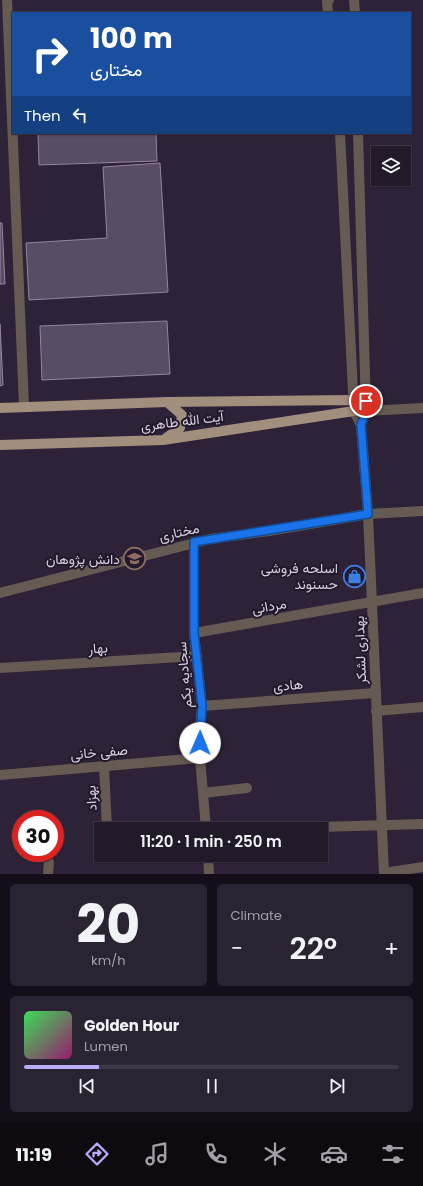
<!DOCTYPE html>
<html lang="en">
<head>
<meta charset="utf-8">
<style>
	body { margin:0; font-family:Poppins,Vazirmatn,sans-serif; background:#2a2331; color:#f1f3f6; height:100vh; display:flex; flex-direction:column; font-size:15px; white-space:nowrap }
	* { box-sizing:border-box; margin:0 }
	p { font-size:13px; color:#a2a1a8 }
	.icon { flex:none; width:22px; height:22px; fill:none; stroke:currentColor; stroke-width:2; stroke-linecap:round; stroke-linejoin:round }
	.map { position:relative; height:874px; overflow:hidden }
	.side { display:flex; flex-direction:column; gap:10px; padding:10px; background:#130e17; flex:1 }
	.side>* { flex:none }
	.top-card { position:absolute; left:12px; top:12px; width:399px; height:122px; border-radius:0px; box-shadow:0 1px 3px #0004,0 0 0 1px #3f3846; background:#1a4fa0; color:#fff; overflow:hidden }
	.fabs { position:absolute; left:371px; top:146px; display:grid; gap:8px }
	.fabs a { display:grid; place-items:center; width:40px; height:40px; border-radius:0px; background:#221a29; box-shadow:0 1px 3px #0004,0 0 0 1px #3f3846; font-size:20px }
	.speed { position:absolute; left:12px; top:810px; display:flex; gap:8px; font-size:20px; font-weight:700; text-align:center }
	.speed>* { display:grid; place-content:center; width:52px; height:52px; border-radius:50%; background:#221a29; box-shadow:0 1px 3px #0004,0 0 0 1px #3f3846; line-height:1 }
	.speed .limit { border:6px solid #d22; background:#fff; color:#111 }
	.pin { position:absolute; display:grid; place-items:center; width:34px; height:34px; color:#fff; margin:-17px; border:2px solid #fff; border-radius:50%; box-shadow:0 1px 4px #0007 }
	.me { position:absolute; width:44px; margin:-22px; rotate:1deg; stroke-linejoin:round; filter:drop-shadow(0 0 3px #0008) }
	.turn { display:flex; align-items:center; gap:14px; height:84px; padding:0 12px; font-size:18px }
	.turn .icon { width:52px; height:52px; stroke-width:2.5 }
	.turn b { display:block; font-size:28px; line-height:34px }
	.then { display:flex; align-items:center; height:38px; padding:0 12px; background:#0003; gap:8px; font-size:15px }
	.big { font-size:30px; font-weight:600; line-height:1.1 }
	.side .tile { flex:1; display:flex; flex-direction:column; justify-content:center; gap:6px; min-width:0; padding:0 14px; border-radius:6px; background:#2a2331 }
	.side .dial { align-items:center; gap:0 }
	.dial b { font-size:52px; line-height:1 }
	.song { display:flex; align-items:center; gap:12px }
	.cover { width:48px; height:48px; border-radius:6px; background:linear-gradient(135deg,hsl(130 70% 55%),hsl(320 70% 35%)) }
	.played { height:4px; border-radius:2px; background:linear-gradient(90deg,#b8abf7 20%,#3f3846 20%) }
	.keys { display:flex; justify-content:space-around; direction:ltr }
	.heat { display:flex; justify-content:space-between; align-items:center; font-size:22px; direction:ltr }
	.side .tiles { flex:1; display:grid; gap:10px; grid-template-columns:1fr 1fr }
	.tile:last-child { grid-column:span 2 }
	.trip { position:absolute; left:94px; top:822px; width:234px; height:40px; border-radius:0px; background:#221a29; box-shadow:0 1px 3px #0004,0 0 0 1px #3f3846; font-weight:600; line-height:40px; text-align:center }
	.menu { display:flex; height:64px; justify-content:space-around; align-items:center; background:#0e0a10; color:#a2a1a8 }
	.menu .icon { width:28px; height:28px }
	.menu .active { color:#b8abf7 }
	.menu b { font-size:18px; color:#f1f3f6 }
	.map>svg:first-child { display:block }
	.building { fill:#594d64; stroke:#9386a0 }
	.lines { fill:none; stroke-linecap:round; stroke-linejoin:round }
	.minor { stroke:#655b53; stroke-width:10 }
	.major { stroke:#a28e7d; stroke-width:10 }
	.route-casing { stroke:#114b97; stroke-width:10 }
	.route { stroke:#1a73e8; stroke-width:7 }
	.labels { text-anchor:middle; stroke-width:4; stroke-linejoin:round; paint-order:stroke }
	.street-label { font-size:14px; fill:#d6d0dd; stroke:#23192d }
	.poi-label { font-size:14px; fill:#d6d0dd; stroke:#23192d; text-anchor:end }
</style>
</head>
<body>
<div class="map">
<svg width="423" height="874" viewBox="0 0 423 874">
	<rect width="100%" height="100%" fill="#2d2237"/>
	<g class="building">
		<polygon points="38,133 156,133 157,161 39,165"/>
		<polygon points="160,163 168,292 29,300 26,243 107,238 103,167"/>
		<polygon points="0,223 2,223 5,284 0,284"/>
		<polygon points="167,321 170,374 42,380 40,326"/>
		<polygon points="0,324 3,385 0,386"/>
	</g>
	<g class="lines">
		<g class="minor">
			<polyline points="7,0 24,407"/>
			<polyline points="354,0 355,13"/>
			<polyline points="328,13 327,2 329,0"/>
			<polyline points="340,133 354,411 361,425 368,514 384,874"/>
			<polyline points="358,133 366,410"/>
			<polyline points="366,411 423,408"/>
			<polyline points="194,542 194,633 202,706 200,728 200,758 206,829"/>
			<polyline points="0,593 210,539 269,531 368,514 423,511"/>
			<polyline points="194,633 423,593"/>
			<polyline points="0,668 197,656"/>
			<polyline points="202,706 375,693"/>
			<polyline points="376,711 423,707"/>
			<polyline points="104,766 107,829"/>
			<polyline points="0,775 200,758"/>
			<polyline points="203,793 247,788"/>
			<polyline points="319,827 423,824"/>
			<polyline points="208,855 209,874"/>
			<polyline points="384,873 423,867"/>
			<polyline points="48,874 49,862"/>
		</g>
		<g class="major">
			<polyline points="0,408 167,402 353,400 366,401"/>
			<polyline points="166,438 180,428 182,415 167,402"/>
			<polyline points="0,445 163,440 354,411 366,411"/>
		</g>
	</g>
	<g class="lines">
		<defs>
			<polyline id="route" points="200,743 202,706 194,633 194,542 368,514 361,425 366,411 366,401"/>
		</defs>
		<use href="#route" class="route-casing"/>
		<use href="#route" class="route"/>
	</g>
	<defs>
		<symbol id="school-ring" viewBox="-11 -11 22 22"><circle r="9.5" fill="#23192d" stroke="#8d6e63" stroke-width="1.5"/><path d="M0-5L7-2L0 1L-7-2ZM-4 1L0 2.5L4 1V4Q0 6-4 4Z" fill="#8d6e63"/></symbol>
		<symbol id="shop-ring" viewBox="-11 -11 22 22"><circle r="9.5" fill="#23192d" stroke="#3f7fe0" stroke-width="1.5"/><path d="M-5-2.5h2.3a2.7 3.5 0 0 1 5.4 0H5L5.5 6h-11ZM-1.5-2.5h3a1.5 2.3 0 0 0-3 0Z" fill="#3f7fe0"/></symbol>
	</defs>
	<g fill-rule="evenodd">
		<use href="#school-ring" x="122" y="546" width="25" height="25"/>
		<use href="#shop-ring" x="342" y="564" width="25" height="25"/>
	</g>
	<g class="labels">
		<g class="street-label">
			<text transform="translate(182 421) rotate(-7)" y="5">آیت الله طاهری</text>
			<text transform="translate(179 532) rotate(-13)" y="5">مختاری</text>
			<text transform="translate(269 606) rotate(-10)" y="5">مردانی</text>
			<text transform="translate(98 648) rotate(-4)" y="5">بهار</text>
			<text transform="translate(360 650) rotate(-92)" y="5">بهداری لشکر</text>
			<text transform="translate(184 675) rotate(-95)" y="5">سجادیه یکم</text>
			<text transform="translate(288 685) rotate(-5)" y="5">هادی</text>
			<text transform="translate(99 752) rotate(-5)" y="5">صفی خانی</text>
			<text transform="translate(91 798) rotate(-93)" y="5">بهزاد</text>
		</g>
		<g class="poi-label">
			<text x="120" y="564">دانش پژوهان</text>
			<text x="338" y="573">اسلحه فروشی<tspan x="338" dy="16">حسنوند</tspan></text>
		</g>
	</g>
</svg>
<div class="fabs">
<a><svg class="icon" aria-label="layers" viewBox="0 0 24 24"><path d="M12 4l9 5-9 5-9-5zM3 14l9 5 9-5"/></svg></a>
</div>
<div class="speed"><div class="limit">30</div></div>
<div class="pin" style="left:366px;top:401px;background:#d93025"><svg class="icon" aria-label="arrive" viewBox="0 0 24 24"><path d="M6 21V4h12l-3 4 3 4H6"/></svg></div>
<svg class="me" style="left:200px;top:743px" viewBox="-20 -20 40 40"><circle r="19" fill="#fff"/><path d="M0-13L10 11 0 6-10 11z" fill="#1a73e8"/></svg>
<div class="trip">11:20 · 1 min · 250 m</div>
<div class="top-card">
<div class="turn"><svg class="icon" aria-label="right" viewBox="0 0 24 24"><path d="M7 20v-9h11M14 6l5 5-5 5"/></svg><div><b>100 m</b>مختاری</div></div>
<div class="then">Then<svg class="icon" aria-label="left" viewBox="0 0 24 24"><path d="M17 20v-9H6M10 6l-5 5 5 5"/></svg></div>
</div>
</div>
<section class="side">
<div class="tiles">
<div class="tile dial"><b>20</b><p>km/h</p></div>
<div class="tile"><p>Climate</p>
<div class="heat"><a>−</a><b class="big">22°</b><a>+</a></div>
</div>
<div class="tile">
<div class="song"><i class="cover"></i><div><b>Golden Hour</b><p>Lumen</p></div></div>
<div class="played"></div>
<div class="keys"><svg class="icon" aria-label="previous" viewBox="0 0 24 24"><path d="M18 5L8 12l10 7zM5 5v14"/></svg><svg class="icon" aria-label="pause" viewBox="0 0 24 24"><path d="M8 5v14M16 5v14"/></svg><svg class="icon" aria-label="next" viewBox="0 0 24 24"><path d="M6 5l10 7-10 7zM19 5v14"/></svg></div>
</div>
</div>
</section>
<nav class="menu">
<b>11:19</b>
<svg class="icon active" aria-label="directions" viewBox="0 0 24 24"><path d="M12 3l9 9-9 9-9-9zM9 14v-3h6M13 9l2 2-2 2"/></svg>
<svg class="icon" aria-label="music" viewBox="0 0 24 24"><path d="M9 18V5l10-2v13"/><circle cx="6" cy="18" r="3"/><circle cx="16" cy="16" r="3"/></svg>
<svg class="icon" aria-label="phone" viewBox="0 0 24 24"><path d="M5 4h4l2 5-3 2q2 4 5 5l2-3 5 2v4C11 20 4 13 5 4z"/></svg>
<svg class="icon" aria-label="climate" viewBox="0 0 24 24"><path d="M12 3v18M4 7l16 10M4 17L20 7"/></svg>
<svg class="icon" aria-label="car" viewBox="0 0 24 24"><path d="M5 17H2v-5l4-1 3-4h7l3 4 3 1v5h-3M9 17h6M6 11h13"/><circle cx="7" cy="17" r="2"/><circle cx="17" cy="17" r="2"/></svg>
<svg class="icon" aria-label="filters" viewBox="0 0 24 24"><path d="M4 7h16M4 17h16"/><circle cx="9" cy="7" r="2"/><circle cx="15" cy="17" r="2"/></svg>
</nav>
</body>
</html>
